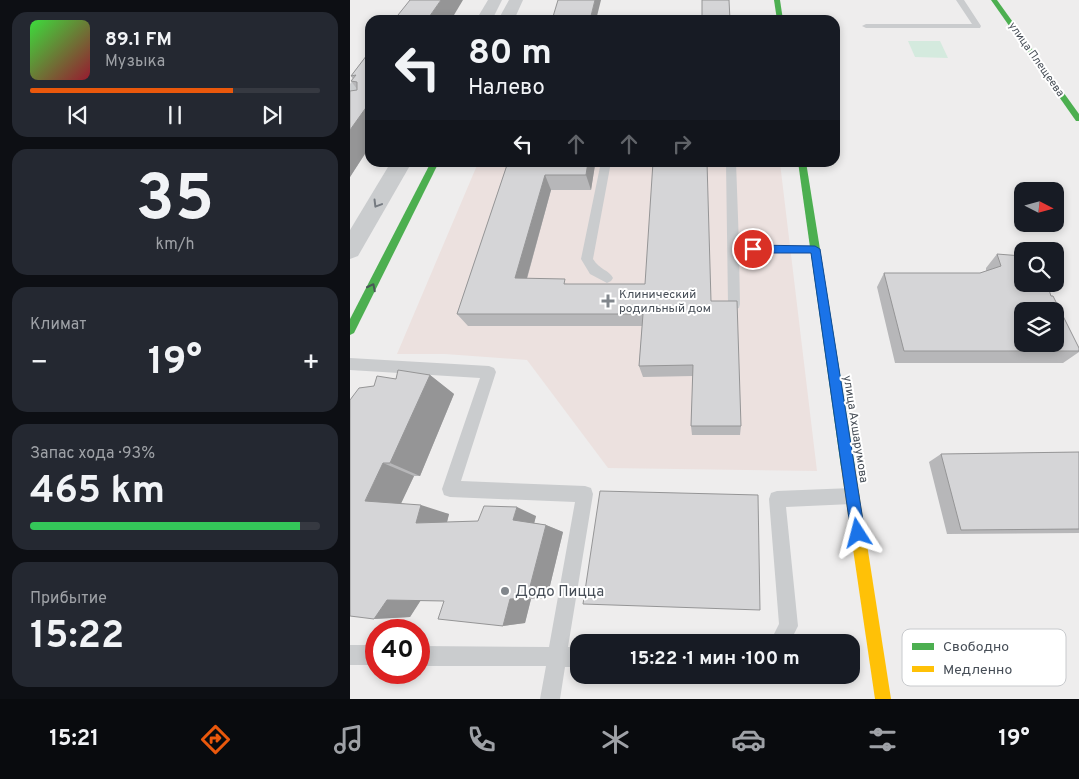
<!DOCTYPE html>
<html lang="ru">
<head>
<meta charset="utf-8">
<style>
	body { margin:0; font-family:Overpass,sans-serif; background:#242831; color:#f1f3f6; height:100vh; display:flex; flex-direction:column; font-size:19px; white-space:nowrap }
	* { box-sizing:border-box; margin:0 }
	p { font-size:16px; color:#9ea1a6 }
	.icon { flex:none; width:28px; height:28px; fill:none; stroke:currentColor; stroke-width:2; stroke-linecap:round; stroke-linejoin:round }
	.map { position:relative; flex:1; overflow:hidden }
	.drawer { display:flex; flex-direction:column; gap:12px; padding:12px; background:#0d0f14; width:350px }
	.drawer>* { flex:none }
	.hud { position:absolute; left:15px; top:15px; width:475px; height:152px; border-radius:15px; box-shadow:0 2px 8px #0003; background:#171b24; color:#f1f3f6; overflow:hidden }
	.needle { width:32px; rotate:96deg }
	.controls { position:absolute; left:664px; top:182px; display:grid; gap:10px }
	.controls a { display:grid; place-items:center; width:50px; height:50px; border-radius:10px; background:#171b24; box-shadow:0 2px 8px #0003; font-size:25px }
	.speed { position:absolute; left:15px; top:619px; display:flex; gap:10px; font-size:25px; font-weight:700; text-align:center }
	.speed>* { display:grid; place-content:center; width:65px; height:65px; border-radius:50%; background:#171b24; box-shadow:0 2px 8px #0003; line-height:1 }
	.speed .limit { border:8px solid #d22; background:#fff; color:#111 }
	.pin { position:absolute; display:grid; place-items:center; width:42px; height:42px; color:#fff; margin:-21px; border:2px solid #fff; border-radius:50%; box-shadow:0 1px 5px #0007 }
	.me { position:absolute; width:55px; margin:-28px; rotate:351deg; stroke-linejoin:round; filter:drop-shadow(0 0 4px #0008) }
	.turn { display:flex; align-items:center; gap:18px; height:105px; padding:0 20px; font-size:22px }
	.turn .icon { width:65px; height:65px; stroke-width:2.5 }
	.turn b { display:block; font-size:35px; line-height:42px }
	.lanes { display:flex; align-items:center; height:48px; padding:0 20px; background:#0003; justify-content:center; gap:25px; direction:ltr }
	.lanes .off { opacity:.35 }
	.big { font-size:38px; font-weight:700; line-height:1.1 }
	.drawer .card { flex:1; display:flex; flex-direction:column; justify-content:center; gap:8px; min-width:0; padding:0 18px; border-radius:15px; background:#242831 }
	.drawer .dial { align-items:center; gap:0 }
	.dial b { font-size:65px; line-height:1 }
	.song { display:flex; align-items:center; gap:15px }
	.cover { width:60px; height:60px; border-radius:8px; background:linear-gradient(135deg,hsl(120 70% 55%),hsl(350 70% 35%)) }
	.played { height:5px; border-radius:2px; background:linear-gradient(90deg,#ea580c 70%,#363941 70%) }
	.keys { display:flex; justify-content:space-around; direction:ltr }
	.heat { display:flex; justify-content:space-between; align-items:center; font-size:28px; direction:ltr }
	.charge { height:8px; border-radius:4px; background:linear-gradient(90deg,#34c759 93%,#363941 0) }
	.trip { position:absolute; left:220px; top:634px; width:290px; height:50px; border-radius:15px; background:#171b24; box-shadow:0 2px 8px #0003; font-weight:700; line-height:50px; text-align:center }
	.tabs { display:flex; height:80px; justify-content:space-around; align-items:center; background:#090b0e; color:#9ea1a6 }
	.tabs .icon { width:35px; height:35px }
	.tabs .selected { color:#ea580c }
	.tabs b { font-size:22px; color:#f1f3f6 }
	main { display:flex; flex:1; min-height:0 }
	.map>svg:first-child { display:block }
	.medical { fill:#ece1df }
	.green { fill:#d4eade }
	.lines { fill:none; stroke-linecap:round; stroke-linejoin:round }
	.lane { fill:#caccce; fill-rule:evenodd }
	.street { fill:#caccce; fill-rule:evenodd }
	.fast { fill:#4caf50; fill-rule:evenodd }
	.slow { fill:#ffc107; fill-rule:evenodd }
	.wall { fill:#b7b7b9 }
	.shaded-wall { fill:#959596 }
	.building { fill:#d5d5d7; stroke:#959596; fill-rule:evenodd }
	.oneway { stroke:#757a81 }
	.oneway2 { stroke:#485856 }
	.route { fill:#1a73e8; stroke:#114b97 }
	.poi-dot { fill:#81868c; stroke:#fff; stroke-width:2 }
	.labels { text-anchor:middle; stroke-width:4; stroke-linejoin:round; paint-order:stroke }
	.far-street-label { font-size:11px; fill:#474e57; stroke:#fff }
	.poi-label { font-size:12px; fill:#474e57; stroke:#fff; text-anchor:start }
	.street-label { font-size:12px; fill:#474e57; stroke:#fff }
	.near-poi-label { font-size:15px; fill:#474e57; stroke:#fff; text-anchor:start }
	.key { fill:#fff; stroke:#c8cacd; stroke-width:1 }
	.key-label { font-size:14px; fill:#474e57 }
</style>
</head>
<body>
<main>
<section class="drawer">
<div class="card">
<div class="song"><i class="cover"></i><div><b>89.1 FM</b><p>Музыка</p></div></div>
<div class="played"></div>
<div class="keys"><svg class="icon" aria-label="previous" viewBox="0 0 24 24"><path d="M18 5L8 12l10 7zM5 5v14"/></svg><svg class="icon" aria-label="pause" viewBox="0 0 24 24"><path d="M8 5v14M16 5v14"/></svg><svg class="icon" aria-label="next" viewBox="0 0 24 24"><path d="M6 5l10 7-10 7zM19 5v14"/></svg></div>
</div>
<div class="card dial"><b>35</b><p>km/h</p></div>
<div class="card"><p>Климат</p>
<div class="heat"><a>−</a><b class="big">19°</b><a>+</a></div>
</div>
<div class="card"><p>Запас хода · 93%</p><b class="big">465 km</b><div class="charge"></div></div>
<div class="card"><p>Прибытие</p><b class="big">15:22</b></div>
</section>
<div class="map">
<svg width="729" height="699" viewBox="0 0 729 699">
	<rect width="100%" height="100%" fill="#eeeded"/>
	<polygon class="medical" points="128,163 430,163 467,471 258,468 177,360 95,354 47,354"/>
	<polygon class="green" points="558,41 590,41 598,58 565,57"/>
	<g class="lines">
		<g class="lane">
			<polygon points="606,0 614,0 631,26 630,28 516,28 512,26 516,24 622,24"/>
			<path d="M251,162H261L243,259C250,270 259,270 263,278L261,281L257,283L240,274L231,259Z"/>
			<polygon points="376,162 386,162 389,245 465,245 471,249 465,253 389,253 390,304 389,308 384,309 379,308 378,304"/>
			<polygon points="0,358 139,366 144,368 146,372 111,481 235,486 241,488 243,494 218,647 229,647 229,667 215,667 210,699 190,699 196,666 69,666 69,646 199,647 225,502 100,497 94,495 92,489 130,378 0,370"/>
			<polygon points="502,488 508,490 510,496 508,502 502,504 436,507 448,626 440,642 420,642 429,624 419,499 421,493 427,491"/>
			<rect x="0" y="645" width="26" height="20"/>
		</g>
		<g class="street">
			<polygon points="138,0 152,0 142,20 126,20"/>
			<polygon points="159,0 173,0 164,20 148,20"/>
			<polygon points="20,64 20,81 6,100 0,101 0,84 14,65"/>
			<polygon points="41,162 62,162 8,256 0,259 0,230"/>
		</g>
		<g class="fast">
			<polygon points="424,0 430,0 433,20 427,20"/>
			<polygon points="641,0 647,0 729,114 729,121 726,121"/>
			<polygon points="81,162 89,162 4,333 0,335 0,319"/>
			<polygon points="448,162 456,162 505,467 503,472 498,474 493,472 491,467"/>
		</g>
		<polygon class="slow" points="498,460 503,462 505,467 541,699 525,699 491,467 493,462"/>
	</g>
	<g class="wall">
		<polygon points="20,51 20,146 0,177 0,91 7,90 7,89 1,81 3,79 1,76"/>
		<polygon points="158,162 245,162 245,165 241,190 201,190 177,279 218,284 361,301 391,426 390,435 342,435 341,426 343,376 293,377 289,366 292,326 118,326 107,314"/>
		<polygon points="647,254 701,296 729,348 729,352 713,363 545,363 527,287 534,273 630,273 636,271 636,268"/>
		<polygon points="80,375 104,394 70,476 64,476 51,503 99,514 97,522 128,521 186,516 184,523 196,525 213,532 197,598 181,599 175,623 153,626 94,601 70,601 60,617 24,619 24,386"/>
		<polygon points="729,452 729,533 597,534 579,462 591,454"/>
	</g>
	<g class="shaded-wall">
		<polygon points="91,0 113,0 101,20 77,20"/>
		<polygon points="245,0 251,0 246,20 240,20"/>
		<polygon points="20,102 20,146 0,177 0,130"/>
		<polygon points="238,162 245,162 245,165 241,190 236,175"/>
		<polygon points="195,175 201,190 173,292 165,278"/>
		<polygon points="80,375 104,394 70,476 40,463"/>
		<polygon points="33,463 64,476 48,510 15,501"/>
		<polygon points="71,505 99,514 95,530 66,523"/>
		<polygon points="167,507 186,516 183,528 163,520"/>
		<polygon points="196,525 213,532 197,598 177,598"/>
		<polygon points="160,599 181,599 175,623 153,626"/>
		<polygon points="37,600 71,600 60,617 24,619"/>
	</g>
	<g class="building">
		<polygon points="60,0 91,0 77,20 44,20"/>
		<polygon points="208,0 245,0 240,20 202,20"/>
		<polygon points="352,0 379,0 380,20 352,20"/>
		<polygon points="20,51 20,102 0,130 0,91 7,90 7,82 1,81 6,75 1,76"/>
		<polygon points="158,162 238,162 236,175 195,175 165,278 215,279 214,284 295,284 303,162 357,162 361,301 387,301 391,426 341,426 343,365 289,366 293,314 107,314"/>
		<path d="M647,254L672,256V284H697L701,296H703L729,348V351H554L534,273H630L651,266ZM672,311H705V344H672Z"/>
		<polygon points="48,370 80,375 40,463 33,463 15,501 71,505 66,523 128,521 134,506 167,507 163,520 196,525 177,598 160,599 153,626 88,619 94,601 37,600 24,619 0,616 0,400 9,388 24,386 27,376 46,379"/>
		<polygon points="729,452 729,529 611,530 591,454"/>
		<polygon points="250,491 408,495 410,610 233,604"/>
	</g>
	<defs><path id="oneway-chevron" d="M-2-3.5L2.5 0L-2 3.5" fill="none" stroke-width="1.6" stroke-linecap="round" stroke-linejoin="round" transform="scale(1.25)"/></defs>
	<use class="oneway" href="#oneway-chevron" transform="translate(27 204) rotate(121)"/>
	<use class="oneway2" href="#oneway-chevron" transform="translate(22 287) rotate(-63)"/>
	<polygon class="route" points="403,245 465,246 470,249 515,533 513,538 508,540 503,538 501,533 461,253 403,253 398,249"/>
	<g class="poi-dot">
		<path d="M255.5 293.5h5v5h5v5h-5v5h-5v-5h-5v-5h5z"/>
		<circle cx="155" cy="591" r="5"/>
	</g>
	<g class="labels">
		<g class="far-street-label">
			<text transform="translate(687 59) rotate(55)" y="4">улица Плещеева</text>
		</g>
		<g class="poi-label">
			<text x="269" y="298">Клинический<tspan x="269" dy="14">родильный дом</tspan></text>
		</g>
		<g class="street-label">
			<text transform="translate(506 429) rotate(81)" y="4">улица Ахшарумова</text>
		</g>
		<g class="near-poi-label">
			<text x="165" y="596">Додо Пицца</text>
		</g>
	</g>
	<rect x="552" y="629" width="164" height="57" rx="8" class="key"/>
	<rect x="562" y="643" width="22" height="7" fill="#4caf50"/>
	<rect x="562" y="666" width="22" height="6" fill="#ffc107"/>
	<g class="key-label">
		<text x="593" y="651">Свободно</text>
		<text x="593" y="674">Медленно</text>
	</g>
</svg>
<div class="controls">
<a><svg class="needle" viewBox="-14 -14 28 28"><path d="M0-13l5 13h-10z" fill="#e53935"/><path d="M0 13l5-13h-10z" fill="#9ea1a6"/></svg></a>
<a><svg class="icon" aria-label="search" viewBox="0 0 24 24"><circle cx="10" cy="10" r="6"/><path d="M15 15l6 6"/></svg></a>
<a><svg class="icon" aria-label="layers" viewBox="0 0 24 24"><path d="M12 4l9 5-9 5-9-5zM3 14l9 5 9-5"/></svg></a>
</div>
<div class="speed"><div class="limit">40</div></div>
<div class="pin" style="left:403px;top:249px;background:#d93025"><svg class="icon" aria-label="arrive" viewBox="0 0 24 24"><path d="M6 21V4h12l-3 4 3 4H6"/></svg></div>
<svg class="me" style="left:508px;top:533px" viewBox="-20 -20 40 40"><path d="M0-17L14 15 0 8-14 15z" fill="#1a73e8" stroke="#fff" stroke-width="4"/></svg>
<div class="trip">15:22 · 1 мин · 100 m</div>
<div class="hud">
<div class="turn"><svg class="icon" aria-label="left" viewBox="0 0 24 24"><path d="M17 20v-9H6M10 6l-5 5 5 5"/></svg><div><b>80 m</b>Налево</div></div>
<div class="lanes"><svg class="icon" aria-label="left" viewBox="0 0 24 24"><path d="M17 20v-9H6M10 6l-5 5 5 5"/></svg><svg class="icon off" aria-label="ahead" viewBox="0 0 24 24"><path d="M12 20V5M6 11l6-6 6 6"/></svg><svg class="icon off" aria-label="ahead" viewBox="0 0 24 24"><path d="M12 20V5M6 11l6-6 6 6"/></svg><svg class="icon off" aria-label="right" viewBox="0 0 24 24"><path d="M7 20v-9h11M14 6l5 5-5 5"/></svg></div>
</div>
</div>
</main>
<nav class="tabs">
<b>15:21</b>
<svg class="icon selected" aria-label="directions" viewBox="0 0 24 24"><path d="M12 3l9 9-9 9-9-9zM9 14v-3h6M13 9l2 2-2 2"/></svg>
<svg class="icon" aria-label="music" viewBox="0 0 24 24"><path d="M9 18V5l10-2v13"/><circle cx="6" cy="18" r="3"/><circle cx="16" cy="16" r="3"/></svg>
<svg class="icon" aria-label="phone" viewBox="0 0 24 24"><path d="M5 4h4l2 5-3 2q2 4 5 5l2-3 5 2v4C11 20 4 13 5 4z"/></svg>
<svg class="icon" aria-label="climate" viewBox="0 0 24 24"><path d="M12 3v18M4 7l16 10M4 17L20 7"/></svg>
<svg class="icon" aria-label="car" viewBox="0 0 24 24"><path d="M5 17H2v-5l4-1 3-4h7l3 4 3 1v5h-3M9 17h6M6 11h13"/><circle cx="7" cy="17" r="2"/><circle cx="17" cy="17" r="2"/></svg>
<svg class="icon" aria-label="filters" viewBox="0 0 24 24"><path d="M4 7h16M4 17h16"/><circle cx="9" cy="7" r="2"/><circle cx="15" cy="17" r="2"/></svg>
<b>19°</b>
</nav>
</body>
</html>
